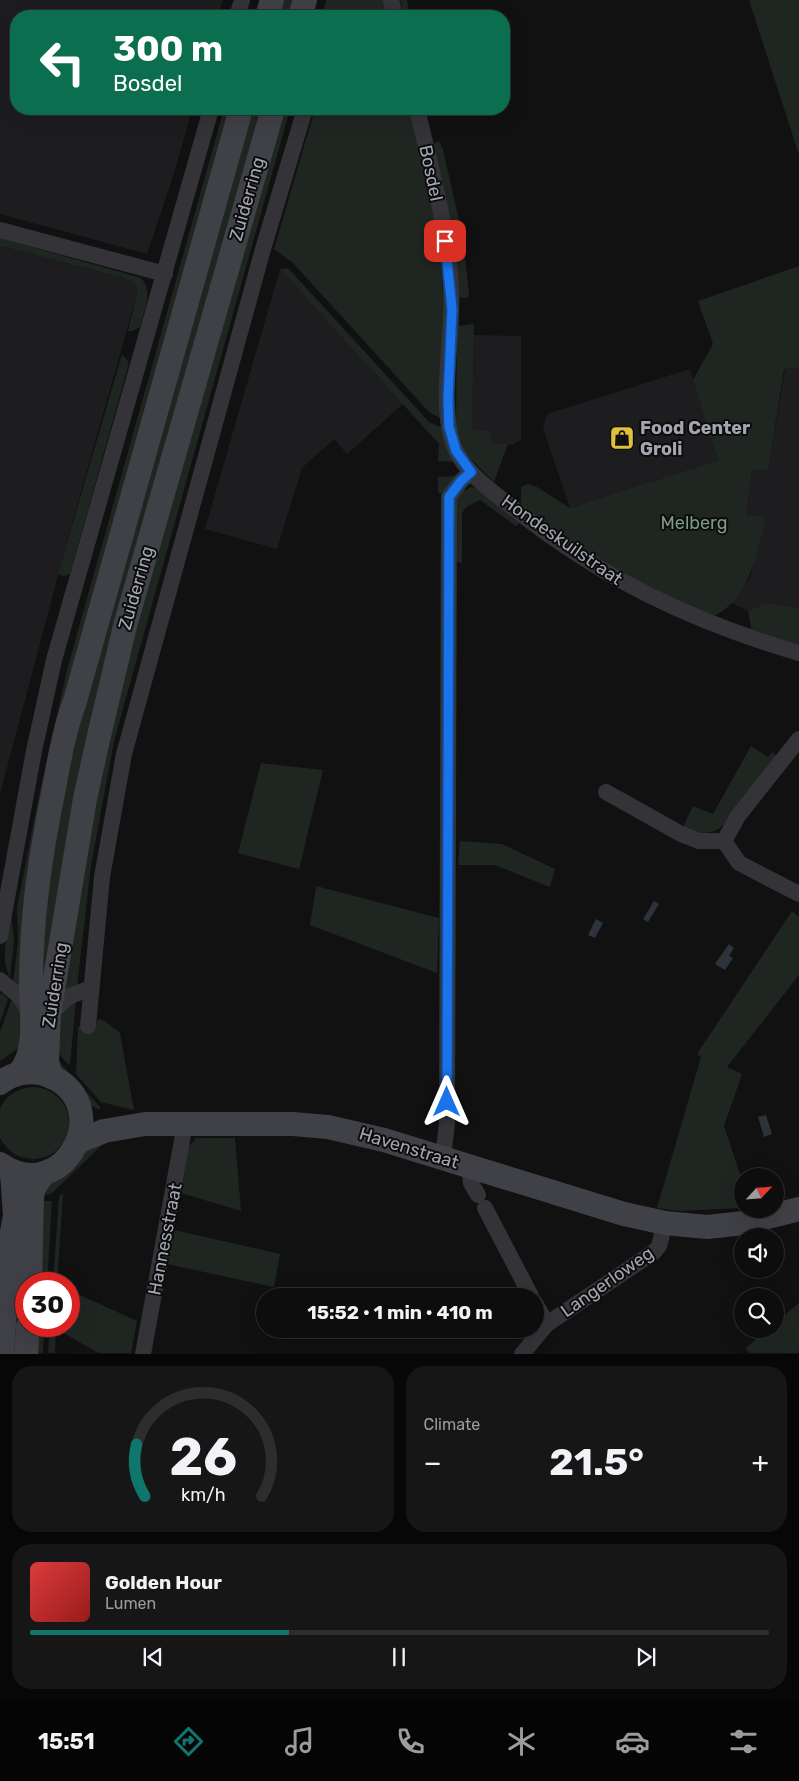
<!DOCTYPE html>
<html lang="en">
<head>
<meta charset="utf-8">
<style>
	body { margin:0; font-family:Rubik,sans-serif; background:#161617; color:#f1f3f6; height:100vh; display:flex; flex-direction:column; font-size:19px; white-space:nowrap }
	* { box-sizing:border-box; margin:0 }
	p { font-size:16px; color:#9a9c9e }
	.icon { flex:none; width:28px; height:28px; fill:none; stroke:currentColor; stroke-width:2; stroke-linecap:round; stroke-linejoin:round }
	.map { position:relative; height:1354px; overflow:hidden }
	.side { display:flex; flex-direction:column; gap:12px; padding:12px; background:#070708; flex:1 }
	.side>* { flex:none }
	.guide { position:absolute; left:10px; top:10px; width:500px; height:105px; border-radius:20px; box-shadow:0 5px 20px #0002,0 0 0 1px #2d2d2e; background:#0b6e4f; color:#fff; overflow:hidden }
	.needle { width:32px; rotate:64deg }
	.fabs { position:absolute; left:734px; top:1168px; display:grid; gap:10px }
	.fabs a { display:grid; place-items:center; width:50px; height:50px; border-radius:50%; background:#0d0d0e; box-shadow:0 5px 20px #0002,0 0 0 1px #2d2d2e; font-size:25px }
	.speed { position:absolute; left:15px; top:1272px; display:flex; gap:10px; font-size:25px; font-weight:700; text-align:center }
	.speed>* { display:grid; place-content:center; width:65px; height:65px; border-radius:50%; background:#0d0d0e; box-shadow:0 5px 20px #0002,0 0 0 1px #2d2d2e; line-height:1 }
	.speed .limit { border:8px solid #d22; background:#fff; color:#111 }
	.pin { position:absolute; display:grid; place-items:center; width:42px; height:42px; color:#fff; margin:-21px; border-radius:10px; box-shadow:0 2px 8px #0006 }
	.me { position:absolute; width:55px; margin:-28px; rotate:0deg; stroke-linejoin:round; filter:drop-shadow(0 0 4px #0008) }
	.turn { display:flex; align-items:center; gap:18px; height:105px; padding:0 20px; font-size:22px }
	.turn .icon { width:65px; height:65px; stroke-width:2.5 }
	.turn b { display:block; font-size:35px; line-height:42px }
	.big { font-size:38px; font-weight:700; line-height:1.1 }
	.side .tile { flex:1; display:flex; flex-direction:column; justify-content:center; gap:8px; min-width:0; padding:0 18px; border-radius:20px; background:#161617 }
	.side .dial { align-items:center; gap:0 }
	.dial svg { height:130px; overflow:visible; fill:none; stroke:#2d2d2e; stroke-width:7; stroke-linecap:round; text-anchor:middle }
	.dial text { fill:#f1f3f6; stroke:none }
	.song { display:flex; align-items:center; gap:15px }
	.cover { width:60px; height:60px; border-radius:8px; background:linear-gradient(135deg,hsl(0 70% 55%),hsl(0 70% 35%)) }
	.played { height:5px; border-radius:2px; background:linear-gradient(90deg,#0f766e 35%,#2d2d2e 35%) }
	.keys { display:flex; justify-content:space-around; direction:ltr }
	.heat { display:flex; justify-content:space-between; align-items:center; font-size:28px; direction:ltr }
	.side .tiles { flex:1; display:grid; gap:12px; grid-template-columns:1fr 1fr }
	.tile:last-child { grid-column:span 2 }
	.trip { position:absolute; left:256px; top:1288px; width:288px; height:50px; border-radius:25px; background:#0d0d0e; box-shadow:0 5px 20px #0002,0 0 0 1px #2d2d2e; font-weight:700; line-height:50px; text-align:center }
	.tab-bar { display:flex; height:80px; justify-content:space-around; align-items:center; background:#050506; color:#9a9c9e }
	.tab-bar .icon { width:35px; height:35px }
	.tab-bar .selected { color:#0f766e }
	.tab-bar b { font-size:22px; color:#f1f3f6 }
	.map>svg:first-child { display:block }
	.built { fill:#1d1d1f }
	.green { fill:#1f2621 }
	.water { fill:#2d333b }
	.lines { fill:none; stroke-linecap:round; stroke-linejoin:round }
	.street { stroke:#343438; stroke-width:16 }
	.secondary { stroke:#404146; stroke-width:24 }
	.route-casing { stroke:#114b97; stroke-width:12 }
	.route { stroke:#1a73e8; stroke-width:9 }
	.labels { text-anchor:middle; stroke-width:4; stroke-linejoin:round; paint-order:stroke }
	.street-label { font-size:18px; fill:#a3a6b1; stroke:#0c0c0d }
	.poi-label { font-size:18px; font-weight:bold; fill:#a3a6b1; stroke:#0c0c0d; text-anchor:start }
	.park-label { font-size:18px; fill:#7b9b82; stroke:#0c0c0d }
</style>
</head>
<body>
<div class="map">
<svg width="799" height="1354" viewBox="0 0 799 1354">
	<rect width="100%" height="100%" fill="#111112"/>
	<g class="built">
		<polygon points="0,0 223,0 218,16 16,16 16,109 192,109 175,170 147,254 0,214"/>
		<polygon points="0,246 120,277 135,283 137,294 68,538 0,794"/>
		<polygon points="280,269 403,404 347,454 334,439 302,468 277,549 205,529"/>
		<polygon points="474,335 521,336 521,439 513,445 491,443 472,430"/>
		<polygon points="799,368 799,608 765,603 748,611 731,603 750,578 765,517 746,516 752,470 768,469 785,369"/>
		<polygon points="690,369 718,460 570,508 543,428 547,414"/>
	</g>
	<g class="green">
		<polygon points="281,0 295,0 290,16 276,16"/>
		<polygon points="326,0 384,0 388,16 322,16"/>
		<polygon points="400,0 407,0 410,16 404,16"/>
		<polygon points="749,0 799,0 799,155"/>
		<polygon points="224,109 232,109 100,576 26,993 13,982 18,942 17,908 36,810 67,670"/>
		<polygon points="250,109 263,109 37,1017 49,830"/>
		<polygon points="282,109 290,109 114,741 91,866 77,986 65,992 58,990 94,805 122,680"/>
		<path d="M315,109H410C420,153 433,198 439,243C446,301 443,361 442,419L429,412L292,262L274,249Z"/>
		<polygon points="439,141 443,150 463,237 469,295 467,298 458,297 433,144"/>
		<path d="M0,238L141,278C154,292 144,310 140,327L132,331H128L137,294L135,283L120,277L0,246Z"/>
		<path d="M799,266V368L784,369L768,470H752L746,515L766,517C757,552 750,602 711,617L617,573L521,506V487L528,484L537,487L570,508L718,460L693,380L713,344L698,301Z"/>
		<polygon points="288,268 429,422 442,428 455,462 438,461 439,444 280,269"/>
		<polygon points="474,324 472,430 491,431 491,443 508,444 494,482 466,454 456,429 457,326"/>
		<polygon points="122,354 129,363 70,574 64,576 58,574"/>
		<polygon points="455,476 445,493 438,493 438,477"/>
		<polygon points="471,487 481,489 520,522 516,526 480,500 466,507 462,513 462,563 455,561 455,503 458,494"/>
		<polygon points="765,603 799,608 799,645 752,633 748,611"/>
		<path d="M751,746L768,757L772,752L778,757L725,824C710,837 700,833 682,829L693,806L713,814Z"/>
		<polygon points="261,763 323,770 299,869 238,853"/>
		<polygon points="460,841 502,844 555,869 550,887 495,865 458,865"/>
		<polygon points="316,886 439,918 437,973 310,925"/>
		<polygon points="792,911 799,917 799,975 727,1067 742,1074 724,1126 742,1180 742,1208 678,1211 657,1208 701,1057 697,1054"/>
		<path d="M11,915L14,940L10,978C0,957 7,938 11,915Z"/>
		<polygon points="0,994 3,994 8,999 0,1022"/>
		<polygon points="12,999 23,1014 20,1047 0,1061 0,1032"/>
		<polygon points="76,1000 70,1064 68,1064 58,1053 59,1014"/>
		<polygon points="98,1019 105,1021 120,1033 134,1110 101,1102 76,1074 78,1026 96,1026"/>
		<path d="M55,1057L100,1107V1110C79,1102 63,1077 55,1057Z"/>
		<circle cx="33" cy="1123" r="36"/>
		<polygon points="196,1138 235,1138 241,1211 181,1193 188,1148"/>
		<polygon points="103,1144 51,1194 38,1195 86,1147"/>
		<polygon points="63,1193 57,1284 53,1284 59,1197"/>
		<polygon points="37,1201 52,1201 47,1284 34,1284"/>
		<polygon points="174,1230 280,1254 274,1287 167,1264"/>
		<polygon points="69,1290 137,1321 131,1353 99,1353 56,1329 55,1353 48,1353 50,1326 69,1326"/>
		<polygon points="799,1303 799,1353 749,1353 746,1348 768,1329 775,1329 775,1323"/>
		<polygon points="37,1326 44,1326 43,1353 37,1354"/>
	</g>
	<g class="water">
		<polygon points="654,901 659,904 648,922 643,919"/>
		<polygon points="596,919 603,923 595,938 588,935"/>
		<polygon points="729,944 734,948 729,956 733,958 725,970 715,964"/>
		<polygon points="766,1115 772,1134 764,1137 758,1117"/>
	</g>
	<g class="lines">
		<g class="street">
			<polyline points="391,0 395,16"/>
			<polyline points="237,16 242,0"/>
			<path d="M417,109C430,163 448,231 451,287C454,335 440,391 451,437C458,468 489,489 512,507C601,578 690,621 799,653"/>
			<polyline points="0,230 165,274"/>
			<polyline points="799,739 738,816 724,841 739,863 799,894"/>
			<polyline points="606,792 681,834 699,841 724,841"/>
			<polyline points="0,936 34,751 54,660 211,109"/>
			<polyline points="0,980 19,996 32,1015"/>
			<polyline points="49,1014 70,996 91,988"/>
			<polyline points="88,1026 102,877 124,754 263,249 305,109"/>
			<polyline points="443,1158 447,1123 449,497 461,481 471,472"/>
			<polyline points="469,1167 471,1183 478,1195"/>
			<polyline points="485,1208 531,1296"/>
			<polyline points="535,1303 547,1324"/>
			<polyline points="143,1354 185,1124"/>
			<polyline points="522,1354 547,1324 654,1252 659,1246 665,1223"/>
		</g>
		<g class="secondary">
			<polyline points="267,16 272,0"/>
			<polyline points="300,16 305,0"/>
			<path d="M19,1073C38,1052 31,1012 31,985C31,918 40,858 53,793C59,761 64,731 75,701L241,109"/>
			<polyline points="51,1077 47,1061 49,1014 85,799 98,740 125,626 273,109"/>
			<path d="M0,1083C13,1073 31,1069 47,1075C119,1102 65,1209 0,1164"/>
			<polyline points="79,1141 104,1131 145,1124 293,1124 328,1127 384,1140 624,1214 665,1223 707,1227 744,1223 799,1209"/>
			<polyline points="30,1284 32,1197 34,1187 44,1173"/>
			<polyline points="2,1354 10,1242 15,1216 12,1172"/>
			<polyline points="26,1354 28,1326"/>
		</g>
	</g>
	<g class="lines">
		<defs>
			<polyline id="route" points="445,241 452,309 448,399 449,427 456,451 471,472 461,481 449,497 447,1102"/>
		</defs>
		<use href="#route" class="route-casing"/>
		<use href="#route" class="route"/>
	</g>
	<defs>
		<symbol id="shop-square" viewBox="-11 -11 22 22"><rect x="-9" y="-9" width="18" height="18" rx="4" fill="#e1bf3a" stroke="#0c0c0d"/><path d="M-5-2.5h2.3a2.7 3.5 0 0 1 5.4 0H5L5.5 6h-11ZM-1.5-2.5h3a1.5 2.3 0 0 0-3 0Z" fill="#111"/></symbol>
	</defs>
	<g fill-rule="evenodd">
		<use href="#shop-square" x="608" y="424" width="28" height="28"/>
	</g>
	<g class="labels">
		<g class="street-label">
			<text transform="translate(431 173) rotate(78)" y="6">Bosdel</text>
			<text transform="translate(247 199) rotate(-74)" y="6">Zuiderring</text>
			<text transform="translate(562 540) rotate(35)" y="6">Hondeskuilstraat</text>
			<text transform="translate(136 588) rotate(-74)" y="6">Zuiderring</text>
			<text transform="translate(55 985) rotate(-81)" y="6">Zuiderring</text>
			<text transform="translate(409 1148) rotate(17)" y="6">Havenstraat</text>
			<text transform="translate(165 1239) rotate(-79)" y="6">Hannesstraat</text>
			<text transform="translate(607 1282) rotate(-35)" y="6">Langerloweg</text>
		</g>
		<g class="poi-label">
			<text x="640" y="434">Food Center<tspan x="640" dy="21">Groli</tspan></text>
		</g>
		<g class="park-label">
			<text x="694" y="529">Melberg</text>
		</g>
	</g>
</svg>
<div class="fabs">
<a><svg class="needle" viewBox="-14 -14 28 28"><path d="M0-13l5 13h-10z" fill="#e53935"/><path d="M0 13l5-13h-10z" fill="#9a9c9e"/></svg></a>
<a><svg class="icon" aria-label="sound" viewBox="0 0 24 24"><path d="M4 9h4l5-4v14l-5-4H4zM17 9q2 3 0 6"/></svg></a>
<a><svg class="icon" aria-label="search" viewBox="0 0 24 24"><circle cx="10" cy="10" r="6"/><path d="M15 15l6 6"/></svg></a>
</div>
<div class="speed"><div class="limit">30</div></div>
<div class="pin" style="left:445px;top:241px;background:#d93025"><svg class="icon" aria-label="arrive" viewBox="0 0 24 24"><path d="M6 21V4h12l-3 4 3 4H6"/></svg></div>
<svg class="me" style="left:447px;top:1102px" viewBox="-20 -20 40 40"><path d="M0-17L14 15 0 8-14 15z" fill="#1a73e8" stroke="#fff" stroke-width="4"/></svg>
<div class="trip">15:52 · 1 min · 410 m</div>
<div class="guide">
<div class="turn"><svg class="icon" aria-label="left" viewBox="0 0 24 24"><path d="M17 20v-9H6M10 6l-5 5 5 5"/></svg><div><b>300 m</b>Bosdel</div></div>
</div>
</div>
<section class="side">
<div class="tiles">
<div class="tile dial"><svg viewBox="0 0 100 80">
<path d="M14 69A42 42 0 1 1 86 69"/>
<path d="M14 69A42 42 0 0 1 9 37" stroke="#0f766e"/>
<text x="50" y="56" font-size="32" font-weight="700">26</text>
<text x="50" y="72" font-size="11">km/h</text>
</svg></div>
<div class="tile"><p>Climate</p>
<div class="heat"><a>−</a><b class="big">21.5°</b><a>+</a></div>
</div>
<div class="tile">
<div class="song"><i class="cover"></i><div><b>Golden Hour</b><p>Lumen</p></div></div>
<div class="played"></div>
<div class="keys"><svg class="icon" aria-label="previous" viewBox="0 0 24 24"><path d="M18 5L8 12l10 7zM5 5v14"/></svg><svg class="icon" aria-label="pause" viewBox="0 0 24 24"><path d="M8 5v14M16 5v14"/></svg><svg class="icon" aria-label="next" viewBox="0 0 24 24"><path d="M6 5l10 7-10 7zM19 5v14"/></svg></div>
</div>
</div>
</section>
<nav class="tab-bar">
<b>15:51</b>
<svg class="icon selected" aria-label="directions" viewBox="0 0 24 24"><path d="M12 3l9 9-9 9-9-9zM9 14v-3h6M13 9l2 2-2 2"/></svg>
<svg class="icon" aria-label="music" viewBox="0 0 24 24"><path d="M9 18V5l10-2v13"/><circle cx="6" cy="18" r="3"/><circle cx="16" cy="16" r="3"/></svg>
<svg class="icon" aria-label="phone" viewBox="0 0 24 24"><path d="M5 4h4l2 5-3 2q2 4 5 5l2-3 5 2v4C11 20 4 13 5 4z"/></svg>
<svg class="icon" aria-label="climate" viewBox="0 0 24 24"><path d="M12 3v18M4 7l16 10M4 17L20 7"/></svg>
<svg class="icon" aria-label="car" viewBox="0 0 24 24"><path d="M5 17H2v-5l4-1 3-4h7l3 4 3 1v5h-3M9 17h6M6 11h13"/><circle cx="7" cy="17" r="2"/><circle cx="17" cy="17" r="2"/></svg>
<svg class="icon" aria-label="filters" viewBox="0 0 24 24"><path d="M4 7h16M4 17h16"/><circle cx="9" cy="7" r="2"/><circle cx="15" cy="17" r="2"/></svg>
</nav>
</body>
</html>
